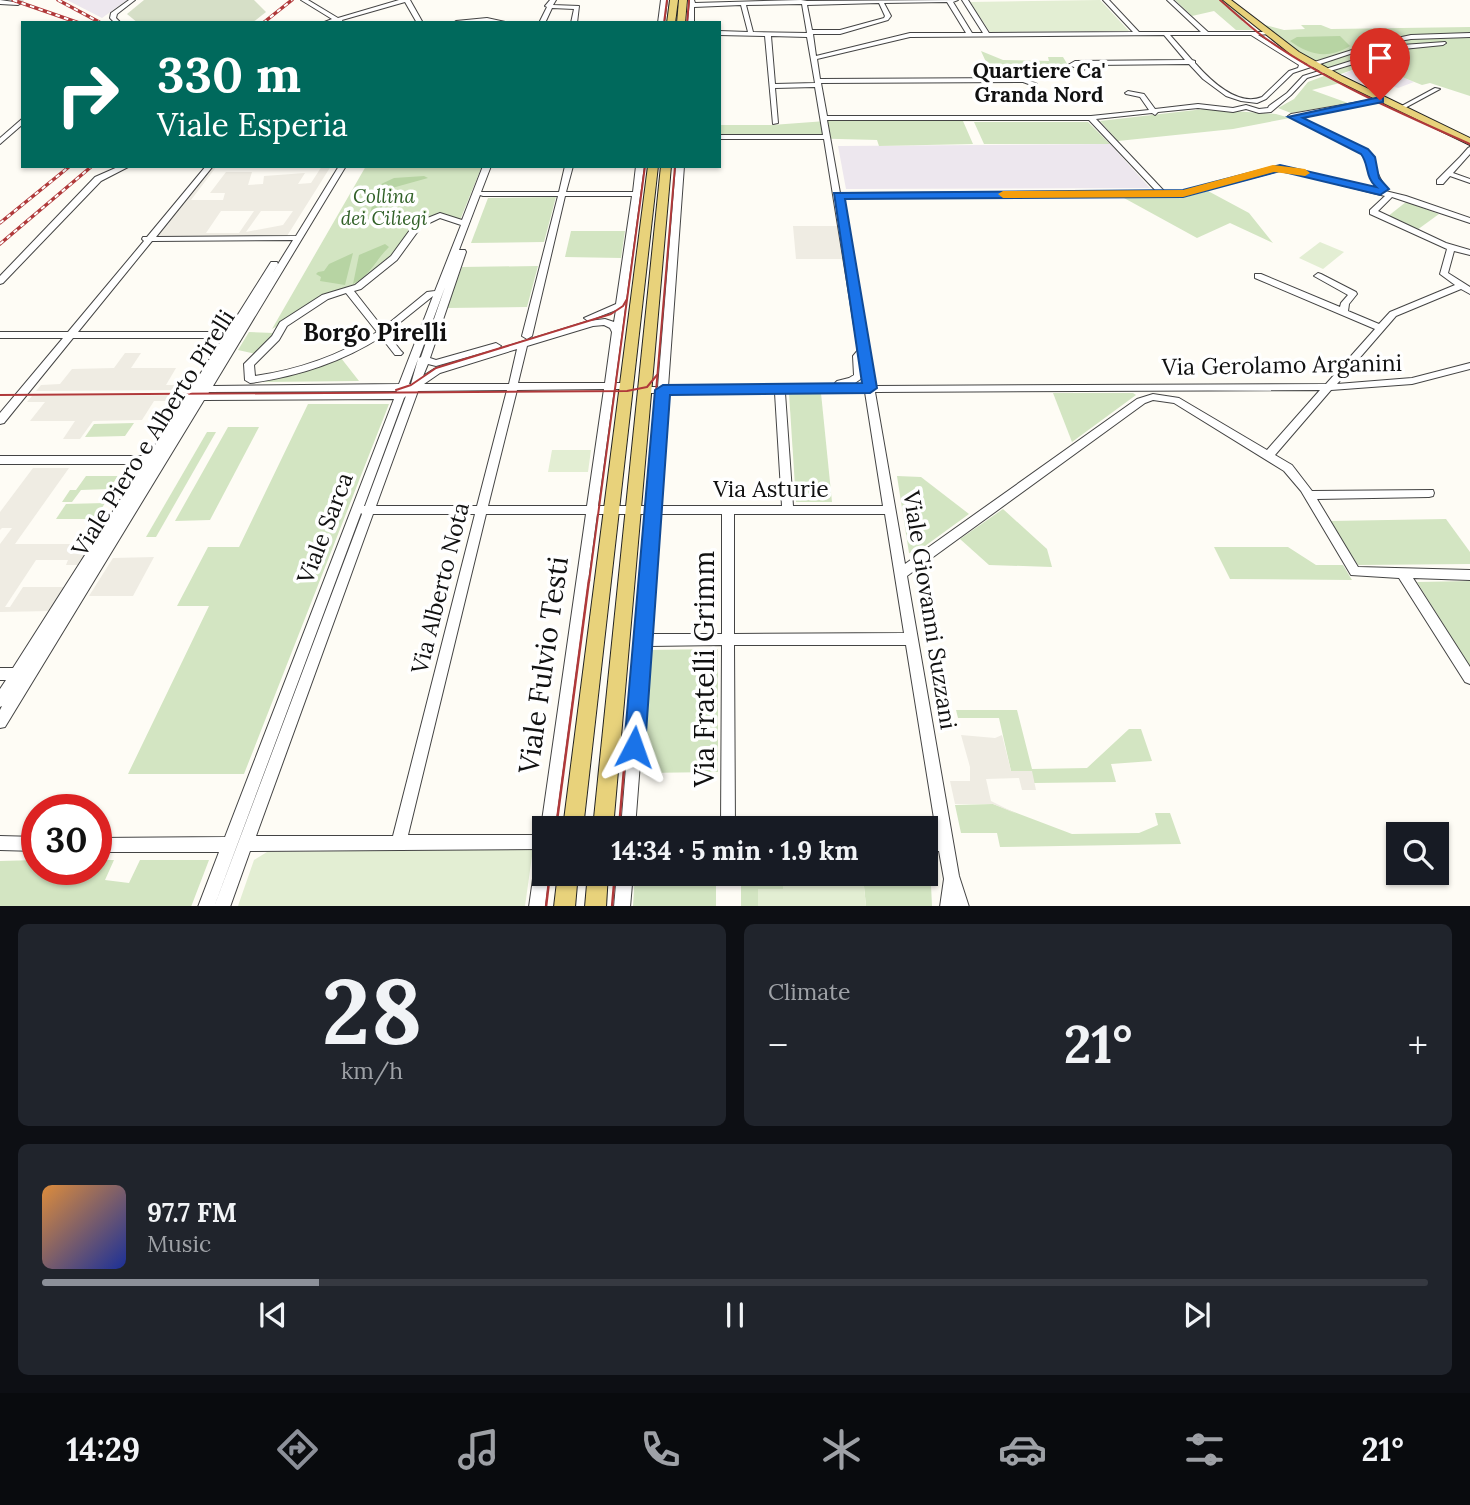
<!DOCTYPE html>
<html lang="en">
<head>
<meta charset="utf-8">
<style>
	body { margin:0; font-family:Lora,serif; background:#20242c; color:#f1f3f6; height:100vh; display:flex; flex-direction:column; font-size:26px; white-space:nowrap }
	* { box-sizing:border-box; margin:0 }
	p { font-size:23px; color:#9ea1a6 }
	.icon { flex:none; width:38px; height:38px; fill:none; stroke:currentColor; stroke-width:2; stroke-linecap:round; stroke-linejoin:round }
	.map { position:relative; height:906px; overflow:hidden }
	.panel { display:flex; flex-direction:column; gap:18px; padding:18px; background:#0d0f14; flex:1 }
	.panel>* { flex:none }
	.hud { position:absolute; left:21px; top:21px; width:700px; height:147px; border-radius:0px; box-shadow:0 2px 5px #0004; background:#00695c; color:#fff; overflow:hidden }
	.fabs { position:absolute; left:1386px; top:822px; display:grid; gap:14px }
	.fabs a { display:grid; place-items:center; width:63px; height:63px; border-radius:0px; background:#171b24; box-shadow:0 2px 5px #0004; font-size:35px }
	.speed { position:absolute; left:21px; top:794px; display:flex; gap:14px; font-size:35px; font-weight:700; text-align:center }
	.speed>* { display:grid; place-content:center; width:91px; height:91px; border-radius:50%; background:#171b24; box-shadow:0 2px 5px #0004; line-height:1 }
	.speed .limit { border:10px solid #d22; background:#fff; color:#111 }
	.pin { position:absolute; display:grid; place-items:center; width:60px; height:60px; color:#fff; margin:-72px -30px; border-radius:50% 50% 50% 0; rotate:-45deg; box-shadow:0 0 7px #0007 }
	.pin .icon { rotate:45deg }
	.me { position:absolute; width:77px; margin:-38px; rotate:4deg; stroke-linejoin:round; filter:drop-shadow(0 0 5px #0008) }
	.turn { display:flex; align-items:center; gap:24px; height:147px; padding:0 21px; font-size:32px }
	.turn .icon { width:91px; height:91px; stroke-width:2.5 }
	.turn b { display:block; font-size:49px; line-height:60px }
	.big { font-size:52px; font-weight:700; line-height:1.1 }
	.panel .tile { flex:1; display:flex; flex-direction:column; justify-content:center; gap:10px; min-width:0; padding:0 24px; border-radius:10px; background:#20242c }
	.panel .dial { align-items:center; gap:0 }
	.dial b { font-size:91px; line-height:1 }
	.song { display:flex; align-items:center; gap:21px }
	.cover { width:84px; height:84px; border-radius:10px; background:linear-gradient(135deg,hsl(30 70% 55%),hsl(230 70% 35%)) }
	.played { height:7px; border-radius:4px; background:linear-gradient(90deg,#8c9099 20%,#363941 20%) }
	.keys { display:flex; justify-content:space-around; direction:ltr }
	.heat { display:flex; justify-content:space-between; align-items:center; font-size:38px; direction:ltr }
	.panel .tiles { flex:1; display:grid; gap:18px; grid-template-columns:1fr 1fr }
	.tile:last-child { grid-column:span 2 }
	.trip { position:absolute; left:532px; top:816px; width:406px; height:70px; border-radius:0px; background:#171b24; box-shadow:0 2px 5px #0004; font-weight:700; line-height:70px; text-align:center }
	.tab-bar { display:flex; height:112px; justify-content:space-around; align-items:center; background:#090b0e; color:#9ea1a6 }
	.tab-bar .icon { width:49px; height:49px }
	.tab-bar .active { color:#8c9099 }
	.tab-bar b { font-size:32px; color:#f1f3f6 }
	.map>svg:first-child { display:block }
	.industrial { fill:#ede7ee }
	.green { fill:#d3e5c2 }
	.forest { fill:#b7d4a3 }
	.cemetery { fill:#d6dfc7 }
	.pitch { fill:#e3eed3 }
	.plaza { fill:#efece3; fill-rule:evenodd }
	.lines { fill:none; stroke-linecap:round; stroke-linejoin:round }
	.minor-tunnel { stroke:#dad9d3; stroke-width:6; stroke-dasharray:6 2.5; stroke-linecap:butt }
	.minor-casing { stroke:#444; stroke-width:2 }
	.major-casing { stroke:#222; stroke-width:2 }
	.minor { fill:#fff; fill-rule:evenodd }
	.major { fill:#e8d27b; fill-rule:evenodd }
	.tram-far1 { stroke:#b0393a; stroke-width:2 }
	.tram { stroke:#b0393a; stroke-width:2.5 }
	.rail-casing { stroke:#b0393a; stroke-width:3.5 }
	.rail { stroke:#fff; stroke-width:2; stroke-dasharray:4.5; stroke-linecap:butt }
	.route { fill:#1a73e8; stroke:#114b97; stroke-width:2 }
	.slow { fill:#f59e0b }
	.labels { text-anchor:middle; stroke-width:7; stroke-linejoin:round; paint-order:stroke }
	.far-park-label { font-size:19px; font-style:italic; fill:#316128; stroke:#fff }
	.far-neighbourhood-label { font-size:21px; font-weight:bold; fill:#111; stroke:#fff }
	.street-label { font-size:23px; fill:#111; stroke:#fff }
	.neighbourhood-label { font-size:24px; font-weight:bold; fill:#111; stroke:#fff }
	.near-street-label { font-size:28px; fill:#111; stroke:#fff }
</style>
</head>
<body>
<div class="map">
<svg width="1470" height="907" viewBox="0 0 1470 907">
	<rect width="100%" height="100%" fill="#fefcf5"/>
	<g class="industrial">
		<polygon points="67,0 127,0 102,18"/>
		<polygon points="1369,64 1414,82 1398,88 1374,79 1387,75 1383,73 1360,83 1343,74"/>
		<polygon points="1110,144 1150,188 846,189 838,146"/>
	</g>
	<g class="green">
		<polygon points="1175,0 1225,0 1246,18 1248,20 1242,21 1253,30 1236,30 1214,11 1192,16"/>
		<polygon points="1261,24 1284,30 1305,29 1301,25 1321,25 1331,29 1470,27 1470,96 1430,83 1422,85 1369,64 1338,75 1297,52"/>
		<path d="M981,51L1003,60L1049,61L1048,57H1063L1069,67L1077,70L1063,73L1054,80C1047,73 1041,72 1031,72L1034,78L974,79L971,73H991Z"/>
		<polygon points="1324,76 1340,83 1312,90 1348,103 1291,113 1278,108 1294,99 1308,82"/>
		<polygon points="1204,109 1276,114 1290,118 1233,129 1118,141 1100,121"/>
		<polygon points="826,121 963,121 973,144 879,146 877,140 719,136 719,125 772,125"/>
		<polygon points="974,122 1088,122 1110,144 984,144"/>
		<polygon points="366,166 482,166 460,220 439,212 416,225 392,257 360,285 337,292 272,329"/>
		<polygon points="1208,191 1249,213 1273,243 1230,223 1197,238 1124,198 1186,197"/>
		<polygon points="556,197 544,242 471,243 488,198"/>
		<polygon points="1406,202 1439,214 1417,230 1387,217"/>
		<polygon points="571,231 625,231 621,258 565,257"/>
		<polygon points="538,266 527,307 446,308 462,267"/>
		<polygon points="249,332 274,333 274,338 256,354 238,350"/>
		<polygon points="341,358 359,381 263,382 310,370"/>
		<polygon points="789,393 821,393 832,502 796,502"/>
		<polygon points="1053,393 1133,393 1136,395 1072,442"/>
		<polygon points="308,404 389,404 244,774 128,774 209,606 177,606 208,547 239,547"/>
		<polygon points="134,423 125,436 85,437 94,424"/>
		<polygon points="228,427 259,427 210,520 175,521"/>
		<polygon points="207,432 216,432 156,537 146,537"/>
		<polygon points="86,476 118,476 109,489 81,490 72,502 62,502 70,490 76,490"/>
		<polygon points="897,476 921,477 969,514 914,554 909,553"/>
		<polygon points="105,503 95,519 56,519 66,504"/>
		<polygon points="1003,509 1047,549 1052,567 989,565 960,539"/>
		<polygon points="1446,519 1470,552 1470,564 1358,565 1330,521"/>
		<polygon points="1214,547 1288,547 1316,565 1343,565 1352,580 1230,579"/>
		<polygon points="1470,581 1470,667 1417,582"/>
		<polygon points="718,649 718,772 642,773 649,650"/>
		<polygon points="956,710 1017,710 1032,769 1087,768 1129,729 1141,729 1152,761 1111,764 1116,782 1034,783 1031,771 1011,771 999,718 958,718"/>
		<polygon points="993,804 1072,834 1139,833 1158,825 1155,813 1170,813 1181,844 1000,847 997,833 961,833 955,805"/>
		<polygon points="37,860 37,870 96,870 96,860 114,860 105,880 129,883 140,860 209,860 191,907 0,906 0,861"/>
		<polygon points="926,860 931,885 932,906 866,906 863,877 842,885 783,885 783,889 759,889 758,906 741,907 741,873 926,873"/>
		<polygon points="635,873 716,873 716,906 633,906"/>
	</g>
	<g class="forest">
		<path d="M1340,36L1350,46C1328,59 1311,56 1290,41L1297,37Z"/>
		<polygon points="424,176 428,178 392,188 380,211 369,218 377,186 394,178"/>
		<path d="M385,244L389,247C376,259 371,275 353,284L359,255Z"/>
		<polygon points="353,253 345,285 320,281 321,277 316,274 318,272 324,271 329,264"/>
	</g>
	<polygon class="cemetery" points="144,0 254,0 266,12 252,23 138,23 127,14"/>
	<g class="pitch">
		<polygon points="1100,0 1129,31 990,32 970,2"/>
		<polygon points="1320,242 1344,252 1323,269 1299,258"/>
		<polygon points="552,450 591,450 588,472 548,472"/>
		<polygon points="533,849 525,906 238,906 254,860 267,852"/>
		<polygon points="842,876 863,876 866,906 758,906 758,889 783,889 783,885 842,885"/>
	</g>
	<g class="plaza">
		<path d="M213,166H217L191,200H223L225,193H210L226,172H252L248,185L263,184L264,176L305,173L298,184L311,183L322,166H331L287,236L155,237ZM221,211H254L239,233H206ZM261,211H293L283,225L246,232Z"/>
		<polygon points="793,226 837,226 842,259 796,259"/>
		<polygon points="125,353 141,353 131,368 176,368 166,385 195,385 192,390 36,391 41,385 60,384 72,369 114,368"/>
		<polygon points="189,395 185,401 154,401 142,420 93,421 80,439 63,439 75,421 30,421 45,402 27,402 32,396"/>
		<polygon points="33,468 69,468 15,544 92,544 79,565 66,565 68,560 36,560 5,607 10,607 23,587 66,587 50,611 0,612 0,544 12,528 2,528 0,530 0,512"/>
		<polygon points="154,557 133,596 89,596 113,558"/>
		<polygon points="961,735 995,738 1002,735 1011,771 1032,771 1036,790 1022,790 1019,778 986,779 991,801 1017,814 993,804 955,804 950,781 970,781 970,767"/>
	</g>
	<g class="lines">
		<polyline class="minor-tunnel" points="18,3 26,0"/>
		<defs>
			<g id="minor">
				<polygon points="0,0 21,3 18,5 0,4"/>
				<polygon points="129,0 135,0 117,14 116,18 121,23 115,23 110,18 111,13"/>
				<polygon points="301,0 308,0 338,18 399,0 410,0 423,23 417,23 405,2 342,20 343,23 322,23 332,19"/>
				<polygon points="550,0 556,0 553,5 579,6 577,23 571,23 574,9 552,8 545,23 539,23 547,7 545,6"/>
				<polygon points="661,0 667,0 664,23 658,23"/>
				<path d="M690,0H694L695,3L801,0L807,1L958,0L953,2L972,33H983L962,0H968L989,33L1133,32L1103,0H1109L1139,32H1201L1167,0H1173L1208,32H1269V34L1258,35L1304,63L1305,65L1374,43L1411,35L1470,33V37L1411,39L1377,45L1293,73L1266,99L1257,103L1241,101L1226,96L1203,79L1189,64L1094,65L1083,70L1068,65L1075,61L1185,60L1164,35L910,37L817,59L820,79L1024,78L1037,84L1034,86L1023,82L821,83L827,116H1091L1149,110L1140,97L1126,94L1125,93L1128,91L1144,94L1155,109L1198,104L1233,108L1246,105L1259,109L1268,108L1269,106L1287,93L1303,76L1402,45L1445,42L1446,43L1443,45L1403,49L1307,78L1291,95L1271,112L1259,113L1246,109L1233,112L1198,108L1158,112L1155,115L1152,113L1096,119L1165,192H1183L1282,166L1406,196L1470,218V223L1392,197L1378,211L1446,243L1470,250V255L1454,251L1448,273L1470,287V294L1461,289L1396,316L1337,384L1412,378L1470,363V369L1412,384L1331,390L1275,455L1292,465L1312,491L1433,490L1434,493L1433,496L1429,497L1317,499L1358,567L1470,570V580L1413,578L1470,667V684L1465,682L1399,578L1351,575L1301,491L1284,471L1174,403L1153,400L1145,403L907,576L959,876L969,907H940L944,879L939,851H926V837H937L906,645H734L735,828H721L722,645L649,646L635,828H621L647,514H597L555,828H544V834L541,828L586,514H486L408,835H544V849L250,851L230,907H214L362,514L361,513L214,907H198L219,852H96V838L225,837L394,399L204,400L5,727L0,728V710L2,706L0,707V689L6,680H0V668H13L143,464H0V456H148L223,338H73L4,423L0,424V413L63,338H0V332H68L144,241L142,239L143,237H147L206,166H213L156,237L296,236L339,166H346L213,386L399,384L433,296L387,333L401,351L403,353L401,355H395L381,337C342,362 296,377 250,383L245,380L244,364L272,336L280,322L322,295L355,285L391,256L415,223L440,213L462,220L483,166H491L481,192H559L565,166H573L566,192H633L636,166H644L615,383H628L633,386L628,389H614L598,506H648L657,393H645L640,390L645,387H658L676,166H684L668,387L838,386L835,383L837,381L849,378L854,375L853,356L858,350L824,139H719V135H823L815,87L775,88L778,123L773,124L765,36L719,35V31L748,32L741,5L694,7V23H688ZM947,2L966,33H910L816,56L813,34H840L888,20L891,16L884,3ZM879,3L885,16L884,18L840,30H812L807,5ZM802,4L807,33L753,32L746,5ZM1170,35H1251L1299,65L1298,68L1289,71L1262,97C1237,107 1210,80 1195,63V61L1192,60ZM771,36L807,37L815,83L775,84ZM827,120H1089L1157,192L840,193ZM1282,170L1385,196L1370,210V214L1447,249L1440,274L1455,285L1390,312L1379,324L1348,311L1349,304L1357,294L1356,292L1321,274L1318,273L1314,276L1348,295L1341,303L1340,307L1261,274H1255V278L1375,329L1326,384L874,386L841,197L1183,196ZM480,195L483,196H558L522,336L527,339L532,336L565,196H632L616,304L584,318L588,321L616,310L614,322L605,319L589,321L434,369L423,376L428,364L436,366L499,348L501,346L496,343L436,360L430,358L466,252L465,250H459ZM440,218L461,225L435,291L427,292L383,328L354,291L361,289L397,260L421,227ZM293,240L270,277L278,264L277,262H271L227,332H78L152,241ZM445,287L421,357L419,358ZM346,293L377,332C340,355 297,370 255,376L254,365L279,340L287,326L328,299ZM604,325L610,328L612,332L605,383H518L527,346L593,326ZM517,349L509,384H424L440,373ZM418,359L411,384H409ZM862,378L864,386H843L855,383ZM604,389L587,506H488L517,390ZM507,390L477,506H376L418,391ZM1320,390L1267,450L1179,398L1153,394L1137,399L905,564L875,392ZM397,391L396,393L208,394L209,392ZM865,392L883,506H793L785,393ZM667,393H775L782,506H659ZM406,396L365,506H364L404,398ZM373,514H475L393,836H256ZM658,514H722V634H649ZM734,514H885L904,633L734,634Z"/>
				<polygon points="487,18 510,23 453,23 456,21"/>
				<polygon points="1435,88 1440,89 1403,109 1398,108"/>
				<path d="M1382,98L1385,100L1384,101L1299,117L1366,150C1375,161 1376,175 1385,186L1381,188H1378C1369,177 1369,164 1362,152L1288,116L1291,114Z"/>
				<polygon points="23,118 23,124 0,144 0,138"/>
				<polygon points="1470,147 1470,154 1453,173 1470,179 1470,183 1450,176 1443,184 1437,184 1437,180 1460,157 1468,148"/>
				<polygon points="120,166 130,166 101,181 3,283 0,284 0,276 95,177"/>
				<polygon points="0,836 37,837 37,851 0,850"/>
				<polygon points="544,850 544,873 549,873 545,907 529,907 536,858 539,853"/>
				<polygon points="617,873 633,873 630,907 614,907"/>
			</g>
			<g id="major">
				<polygon points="670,0 678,0 675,23 667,23"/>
				<polygon points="679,0 687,0 685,23 677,23"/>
				<polygon points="1223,0 1231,0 1299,52 1342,76 1470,138 1470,145 1336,80 1293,56"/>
				<polygon points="648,166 658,166 583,828 563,828"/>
				<polygon points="661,166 671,166 613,828 593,828"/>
				<polygon points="558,873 578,873 575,907 554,907"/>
				<polygon points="588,873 608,873 606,907 585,907"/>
			</g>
		</defs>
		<use href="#minor" class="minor-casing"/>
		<use href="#major" class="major-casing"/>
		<use href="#minor" class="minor"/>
		<use href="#major" class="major"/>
		<g class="tram-far1">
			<path d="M1220,0C1235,13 1249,26 1265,38C1326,81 1402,114 1470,144"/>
			<polyline points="664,23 667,0"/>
			<polyline points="687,23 689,0"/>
			<polyline points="396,390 411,385 436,368 611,314 623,306 627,299"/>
			<polyline points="0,395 627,391 647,387 657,375"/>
			<polyline points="589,582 645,166"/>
			<polyline points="640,582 675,166"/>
		</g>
		<g class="tram">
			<polyline points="556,828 589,580"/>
			<polyline points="619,828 640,580"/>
			<polyline points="546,907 550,873"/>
			<polyline points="612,907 615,873"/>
		</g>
		<defs>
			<g id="rail">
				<polyline points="13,0 79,23"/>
				<polyline points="58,0 101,23"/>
				<polyline points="263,23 292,0"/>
				<polyline points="0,223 70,166"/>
				<polyline points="0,244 92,166"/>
			</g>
		</defs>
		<use href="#rail" class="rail-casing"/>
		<use href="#rail" class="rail"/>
	</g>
	<path class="route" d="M1380,97L1383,98V102L1303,118L1368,149L1375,157L1379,178L1389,189L1380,195L1280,171L1183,197L845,199L877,388L870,393L670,395L645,747L642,754L634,757L627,754L624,747L655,390L663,385L862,383L834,193L1183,190L1280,165L1376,187C1365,177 1369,164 1361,154L1288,117Z"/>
	<polygon class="slow" points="1273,165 1305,169 1310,173 1305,176 1274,172 1183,197 1003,198 998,194 1003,191 1183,190"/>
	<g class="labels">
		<g class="far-park-label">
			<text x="384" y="203">Collina<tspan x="384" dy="22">dei Ciliegi</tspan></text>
		</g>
		<g class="far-neighbourhood-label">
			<text x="1039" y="78">Quartiere Ca'<tspan x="1039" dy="24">Granda Nord</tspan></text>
		</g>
		<g class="street-label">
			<text transform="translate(1282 365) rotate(-1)" y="8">Via Gerolamo Arganini</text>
			<text transform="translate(153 433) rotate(-58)" y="8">Viale Piero e Alberto Pirelli</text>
			<text x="771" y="497">Via Asturie</text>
			<text transform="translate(325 528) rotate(-69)" y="8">Viale Sarca</text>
			<text transform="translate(440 588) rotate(-76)" y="8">Via Alberto Nota</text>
			<text transform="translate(930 610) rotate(81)" y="8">Viale Giovanni Suzzani</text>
		</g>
		<g class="neighbourhood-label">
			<text x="375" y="341">Borgo Pirelli</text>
		</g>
		<g class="near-street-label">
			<text transform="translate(543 665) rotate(-82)" y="10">Viale Fulvio Testi</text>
			<text transform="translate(704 669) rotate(-90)" y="10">Via Fratelli Grimm</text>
		</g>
	</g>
</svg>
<div class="fabs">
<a><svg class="icon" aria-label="search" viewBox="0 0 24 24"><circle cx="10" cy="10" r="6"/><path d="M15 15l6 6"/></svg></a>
</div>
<div class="speed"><div class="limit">30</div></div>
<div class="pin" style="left:1380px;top:100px;background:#d93025"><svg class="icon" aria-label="arrive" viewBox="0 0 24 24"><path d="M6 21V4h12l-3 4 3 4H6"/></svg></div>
<svg class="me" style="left:634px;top:747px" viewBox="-20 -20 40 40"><path d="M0-17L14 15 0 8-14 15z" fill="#1a73e8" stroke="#fff" stroke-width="4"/></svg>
<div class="trip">14:34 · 5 min · 1.9 km</div>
<div class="hud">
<div class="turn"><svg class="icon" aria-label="right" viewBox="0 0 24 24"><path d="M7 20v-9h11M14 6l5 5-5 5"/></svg><div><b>330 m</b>Viale Esperia</div></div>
</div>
</div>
<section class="panel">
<div class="tiles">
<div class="tile dial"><b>28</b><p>km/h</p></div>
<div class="tile"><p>Climate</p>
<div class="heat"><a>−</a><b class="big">21°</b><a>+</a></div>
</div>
<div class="tile">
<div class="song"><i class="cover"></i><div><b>97.7 FM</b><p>Music</p></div></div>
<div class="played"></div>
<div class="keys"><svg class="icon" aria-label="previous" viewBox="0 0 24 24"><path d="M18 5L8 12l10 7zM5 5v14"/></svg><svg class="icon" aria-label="pause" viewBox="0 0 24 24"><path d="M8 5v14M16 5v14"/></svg><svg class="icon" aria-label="next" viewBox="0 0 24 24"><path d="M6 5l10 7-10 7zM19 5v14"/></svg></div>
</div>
</div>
</section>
<nav class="tab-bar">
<b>14:29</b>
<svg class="icon active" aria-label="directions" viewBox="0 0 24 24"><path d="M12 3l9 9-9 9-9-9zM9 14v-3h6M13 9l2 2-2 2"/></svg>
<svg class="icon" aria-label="music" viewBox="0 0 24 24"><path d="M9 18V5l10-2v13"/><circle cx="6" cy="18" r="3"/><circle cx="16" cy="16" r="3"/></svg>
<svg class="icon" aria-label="phone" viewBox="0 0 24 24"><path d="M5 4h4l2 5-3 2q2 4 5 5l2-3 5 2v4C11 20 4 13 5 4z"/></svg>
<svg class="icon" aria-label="climate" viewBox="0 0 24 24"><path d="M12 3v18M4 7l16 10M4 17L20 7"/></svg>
<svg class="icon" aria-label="car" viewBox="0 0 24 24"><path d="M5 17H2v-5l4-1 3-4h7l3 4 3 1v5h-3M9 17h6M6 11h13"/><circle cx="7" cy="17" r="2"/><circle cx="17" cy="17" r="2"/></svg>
<svg class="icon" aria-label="filters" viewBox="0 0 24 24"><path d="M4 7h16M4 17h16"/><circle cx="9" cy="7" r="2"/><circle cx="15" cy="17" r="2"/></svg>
<b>21°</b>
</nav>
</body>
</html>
